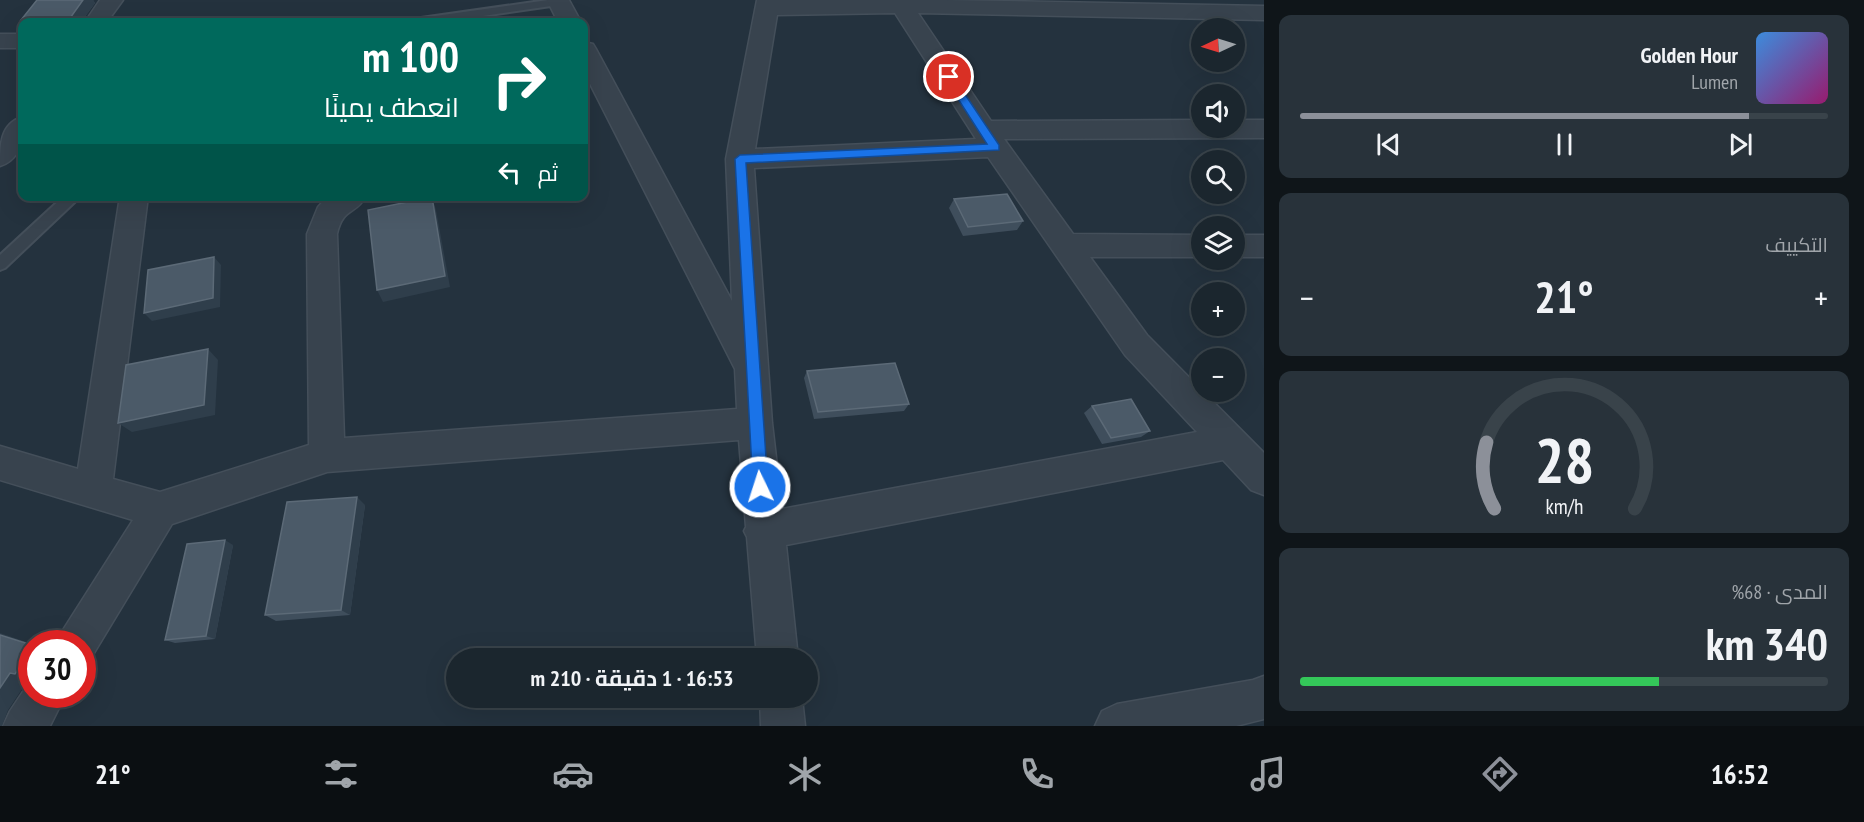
<!DOCTYPE html>
<html lang="ar">
<head>
<meta charset="utf-8">
<style>
	body { margin:0; font-family:"PT Sans Narrow",Cairo,sans-serif; background:#28323a; color:#f1f3f6; direction:rtl; height:100vh; display:flex; flex-direction:column; font-size:22px; white-space:nowrap }
	* { box-sizing:border-box; margin:0 }
	p { font-size:20px; color:#a0a5aa }
	.icon { flex:none; width:33px; height:33px; fill:none; stroke:currentColor; stroke-width:2; stroke-linecap:round; stroke-linejoin:round }
	.map { position:relative; flex:1; overflow:hidden; direction:ltr }
	.sheet { display:flex; flex-direction:column; gap:15px; padding:15px; background:#0f1519; width:600px }
	.sheet>* { flex:none }
	.hud { position:absolute; left:18px; top:18px; width:570px; height:183px; border-radius:12px; box-shadow:0 6px 24px #0002,0 0 0 2px #39434a; direction:rtl; background:#00695c; color:#fff; overflow:hidden }
	.needle { width:39px; rotate:266deg }
	.buttons { position:absolute; left:1191px; top:18px; display:grid; gap:12px }
	.buttons a { display:grid; place-items:center; width:54px; height:54px; border-radius:50%; background:#1b262e; box-shadow:0 6px 24px #0002,0 0 0 2px #39434a; font-size:30px }
	.speed { position:absolute; left:18px; top:630px; display:flex; gap:12px; font-size:30px; font-weight:700; text-align:center }
	.speed>* { display:grid; place-content:center; width:78px; height:78px; border-radius:50%; background:#1b262e; box-shadow:0 6px 24px #0002,0 0 0 2px #39434a; line-height:1 }
	.speed .limit { border:9px solid #d22; background:#fff; color:#111 }
	.pin { position:absolute; display:grid; place-items:center; width:51px; height:51px; color:#fff; margin:-26px; border:3px solid #fff; border-radius:50%; box-shadow:0 2px 6px #0007 }
	.me { position:absolute; width:66px; margin:-33px; rotate:356deg; stroke-linejoin:round; filter:drop-shadow(0 0 4px #0008) }
	.turn { display:flex; align-items:center; gap:21px; height:126px; padding:0 30px; font-size:27px }
	.turn .icon { width:78px; height:78px; stroke-width:2.5 }
	.turn b { display:block; font-size:42px; line-height:51px }
	.then { display:flex; align-items:center; height:57px; padding:0 30px; background:#0003; gap:12px; font-size:22px }
	.big { font-size:45px; font-weight:700; line-height:1.1 }
	.sheet .tile { flex:1; display:flex; flex-direction:column; justify-content:center; gap:9px; min-width:0; padding:0 21px; border-radius:12px; background:#28323a }
	.sheet .dial { align-items:center; gap:0 }
	.dial svg { height:156px; overflow:visible; fill:none; stroke:#39434a; stroke-width:7; stroke-linecap:round; text-anchor:middle }
	.dial text { fill:#f1f3f6; stroke:none }
	.song { display:flex; align-items:center; gap:18px }
	.cover { width:72px; height:72px; border-radius:9px; background:linear-gradient(135deg,hsl(210 70% 55%),hsl(320 70% 35%)) }
	.played { height:6px; border-radius:3px; background:linear-gradient(90deg,#8c9099 85%,#39434a 85%) }
	.keys { display:flex; justify-content:space-around; direction:ltr }
	.heat { display:flex; justify-content:space-between; align-items:center; font-size:33px; direction:ltr }
	.charge { height:9px; border-radius:4px; background:linear-gradient(90deg,#34c759 68%,#39434a 0) }
	.trip { position:absolute; left:446px; top:648px; width:372px; height:60px; border-radius:30px; background:#1b262e; box-shadow:0 6px 24px #0002,0 0 0 2px #39434a; font-weight:700; line-height:60px; text-align:center; direction:rtl }
	.tabs { display:flex; height:96px; justify-content:space-around; align-items:center; background:#0b0f12; color:#a0a5aa }
	.tabs .icon { width:42px; height:42px }
	.tabs .active { color:#8c9099 }
	.tabs b { font-size:27px; color:#f1f3f6 }
	main { display:flex; flex:1; min-height:0 }
	.map>svg:first-child { display:block }
	.lines { fill:none; stroke-linecap:round; stroke-linejoin:round }
	.lane-casing { stroke:#444f5a; stroke-width:4 }
	.street-casing { stroke:#444f5a; stroke-width:3 }
	.lane { fill:#38434e; fill-rule:evenodd }
	.street { fill:#38434e; fill-rule:evenodd }
	.wall { fill:#3f4e5c }
	.shaded-wall { fill:#2f3e4b }
	.building { fill:#4b5a68; stroke:#5c6a77; stroke-width:1.5 }
	.route { fill:#1a73e8; stroke:#114b97; stroke-width:1.5 }
</style>
</head>
<body>
<main>
<section class="sheet">
<div class="tile">
<div class="song"><i class="cover"></i><div><b>Golden Hour</b><p>Lumen</p></div></div>
<div class="played"></div>
<div class="keys"><svg class="icon" aria-label="previous" viewBox="0 0 24 24"><path d="M18 5L8 12l10 7zM5 5v14"/></svg><svg class="icon" aria-label="pause" viewBox="0 0 24 24"><path d="M8 5v14M16 5v14"/></svg><svg class="icon" aria-label="next" viewBox="0 0 24 24"><path d="M6 5l10 7-10 7zM19 5v14"/></svg></div>
</div>
<div class="tile"><p>التكييف</p>
<div class="heat"><a>−</a><b class="big">21°</b><a>+</a></div>
</div>
<div class="tile dial"><svg viewBox="0 0 100 80">
<path d="M14 69A42 42 0 1 1 86 69"/>
<path d="M14 69A42 42 0 0 1 10 35" stroke="#8c9099"/>
<text x="50" y="56" font-size="32" font-weight="700">28</text>
<text x="50" y="72" font-size="11">km/h</text>
</svg></div>
<div class="tile"><p>المدى · 68%</p><b class="big">340 km</b><div class="charge"></div></div>
</section>
<div class="map">
<svg width="1264" height="726" viewBox="0 0 1264 726">
	<rect width="100%" height="100%" fill="#24323e"/>
	<g class="lines">
		<defs>
			<g id="lane">
				<polygon points="548,0 562,0 564,2 558,5 442,22 415,22 421,18"/>
				<polygon points="64,196 81,196 5,268 0,270 0,255"/>
			</g>
			<g id="street">
				<polygon points="100,0 123,0 107,22 85,22"/>
				<polygon points="547,0 569,0 581,22 558,22"/>
				<path d="M757,0H947L1264,6V20L918,13L991,121L1202,120V128H1234V120H1264V138L1004,139L1073,234L1202,235V257H1090L1147,335L1264,453V495L1251,490L1223,460L786,545L798,658H757L747,537L744,531L746,527L739,440L327,472L172,524L91,658L82,662V644H57L63,630L133,520L0,480V446L78,469L120,196H148L113,479L160,492L309,445L307,234L318,207L328,196H366C356,215 343,207 337,234L344,438L737,409L735,369L584,72V42L593,44L596,49L732,301L726,159ZM895,13L976,139L755,149L777,15ZM988,157L1125,355L1197,432L782,509L772,423L754,168Z"/>
				<rect x="0" y="34" width="22" height="14"/>
				<path d="M22,117C24,137 22,159 0,166C0,145 0,124 22,117Z"/>
				<rect x="1234" y="235" width="30" height="22"/>
				<polygon points="1264,676 1264,719 1236,726 1095,726 1102,711 1117,704 1253,680"/>
				<polygon points="32,678 32,694 66,694 50,726 3,726 10,711"/>
				<polygon points="760,698 802,698 805,726 761,726"/>
			</g>
		</defs>
		<use href="#lane" class="lane-casing"/>
		<use href="#street" class="street-casing"/>
		<use href="#lane" class="lane"/>
		<use href="#street" class="street"/>
	</g>
	<g class="wall">
		<polygon points="37,0 93,0 95,3 81,22 23,22 21,20"/>
		<polygon points="954,199 1023,221 1017,230 963,236 949,208"/>
		<polygon points="807,371 909,404 904,411 814,419 804,378"/>
		<polygon points="1092,406 1150,431 1141,437 1102,444 1084,413"/>
		<polygon points="365,505 350,615 276,621 265,615"/>
		<polygon points="233,545 215,639 175,643 165,640"/>
	</g>
	<g class="shaded-wall">
		<polygon points="83,0 93,0 95,3 81,22 70,22 68,21"/>
		<polygon points="432,197 436,210 450,287 383,302 377,290"/>
		<polygon points="214,257 221,265 220,307 152,321 144,313"/>
		<polygon points="208,349 218,360 215,415 132,432 118,423"/>
		<polygon points="357,497 365,505 350,615 341,610"/>
		<polygon points="225,540 233,545 215,639 206,636"/>
		<polygon points="0,633 32,644 32,645 0,635"/>
		<polygon points="32,649 32,677 30,677 8,710 2,726 0,726 0,688 10,673"/>
	</g>
	<g class="building">
		<polygon points="37,0 83,0 68,21 21,20"/>
		<polygon points="1007,194 1023,221 968,227 954,199"/>
		<polygon points="432,197 445,276 377,290 368,210"/>
		<polygon points="214,257 213,298 144,313 148,270"/>
		<polygon points="208,349 204,405 118,423 126,365"/>
		<polygon points="895,363 909,404 818,412 807,371"/>
		<polygon points="1131,399 1150,431 1111,438 1092,406"/>
		<polygon points="357,497 341,610 265,615 287,502"/>
		<polygon points="225,540 206,636 165,640 187,544"/>
		<polygon points="0,635 32,645 32,649 15,674 10,673 0,688"/>
	</g>
	<polygon class="route" points="949,74 952,75 999,145 999,150 746,163 768,487 766,492 760,495 755,492 753,487 735,159 740,155 987,144 944,77"/>
</svg>
<div class="buttons">
<a><svg class="needle" viewBox="-14 -14 28 28"><path d="M0-13l5 13h-10z" fill="#e53935"/><path d="M0 13l5-13h-10z" fill="#a0a5aa"/></svg></a>
<a><svg class="icon" aria-label="sound" viewBox="0 0 24 24"><path d="M4 9h4l5-4v14l-5-4H4zM17 9q2 3 0 6"/></svg></a>
<a><svg class="icon" aria-label="search" viewBox="0 0 24 24"><circle cx="10" cy="10" r="6"/><path d="M15 15l6 6"/></svg></a>
<a><svg class="icon" aria-label="layers" viewBox="0 0 24 24"><path d="M12 4l9 5-9 5-9-5zM3 14l9 5 9-5"/></svg></a>
<a>+</a>
<a>−</a>
</div>
<div class="speed"><div class="limit">30</div></div>
<div class="pin" style="left:949px;top:77px;background:#d93025"><svg class="icon" aria-label="arrive" viewBox="0 0 24 24"><path d="M6 21V4h12l-3 4 3 4H6"/></svg></div>
<svg class="me" style="left:760px;top:487px" viewBox="-20 -20 40 40"><circle r="17" fill="#1a73e8" stroke="#fff" stroke-width="3"/><path d="M0-11L8 9 0 5-8 9z" fill="#fff"/></svg>
<div class="trip">16:53 · 1 دقيقة · 210 m</div>
<div class="hud">
<div class="turn"><svg class="icon" aria-label="right" viewBox="0 0 24 24"><path d="M7 20v-9h11M14 6l5 5-5 5"/></svg><div><b>100 m</b>انعطف يمينًا</div></div>
<div class="then">ثم<svg class="icon" aria-label="left" viewBox="0 0 24 24"><path d="M17 20v-9H6M10 6l-5 5 5 5"/></svg></div>
</div>
</div>
</main>
<nav class="tabs">
<b>16:52</b>
<svg class="icon active" aria-label="directions" viewBox="0 0 24 24"><path d="M12 3l9 9-9 9-9-9zM9 14v-3h6M13 9l2 2-2 2"/></svg>
<svg class="icon" aria-label="music" viewBox="0 0 24 24"><path d="M9 18V5l10-2v13"/><circle cx="6" cy="18" r="3"/><circle cx="16" cy="16" r="3"/></svg>
<svg class="icon" aria-label="phone" viewBox="0 0 24 24"><path d="M5 4h4l2 5-3 2q2 4 5 5l2-3 5 2v4C11 20 4 13 5 4z"/></svg>
<svg class="icon" aria-label="climate" viewBox="0 0 24 24"><path d="M12 3v18M4 7l16 10M4 17L20 7"/></svg>
<svg class="icon" aria-label="car" viewBox="0 0 24 24"><path d="M5 17H2v-5l4-1 3-4h7l3 4 3 1v5h-3M9 17h6M6 11h13"/><circle cx="7" cy="17" r="2"/><circle cx="17" cy="17" r="2"/></svg>
<svg class="icon" aria-label="filters" viewBox="0 0 24 24"><path d="M4 7h16M4 17h16"/><circle cx="9" cy="7" r="2"/><circle cx="15" cy="17" r="2"/></svg>
<b>21°</b>
</nav>
</body>
</html>
